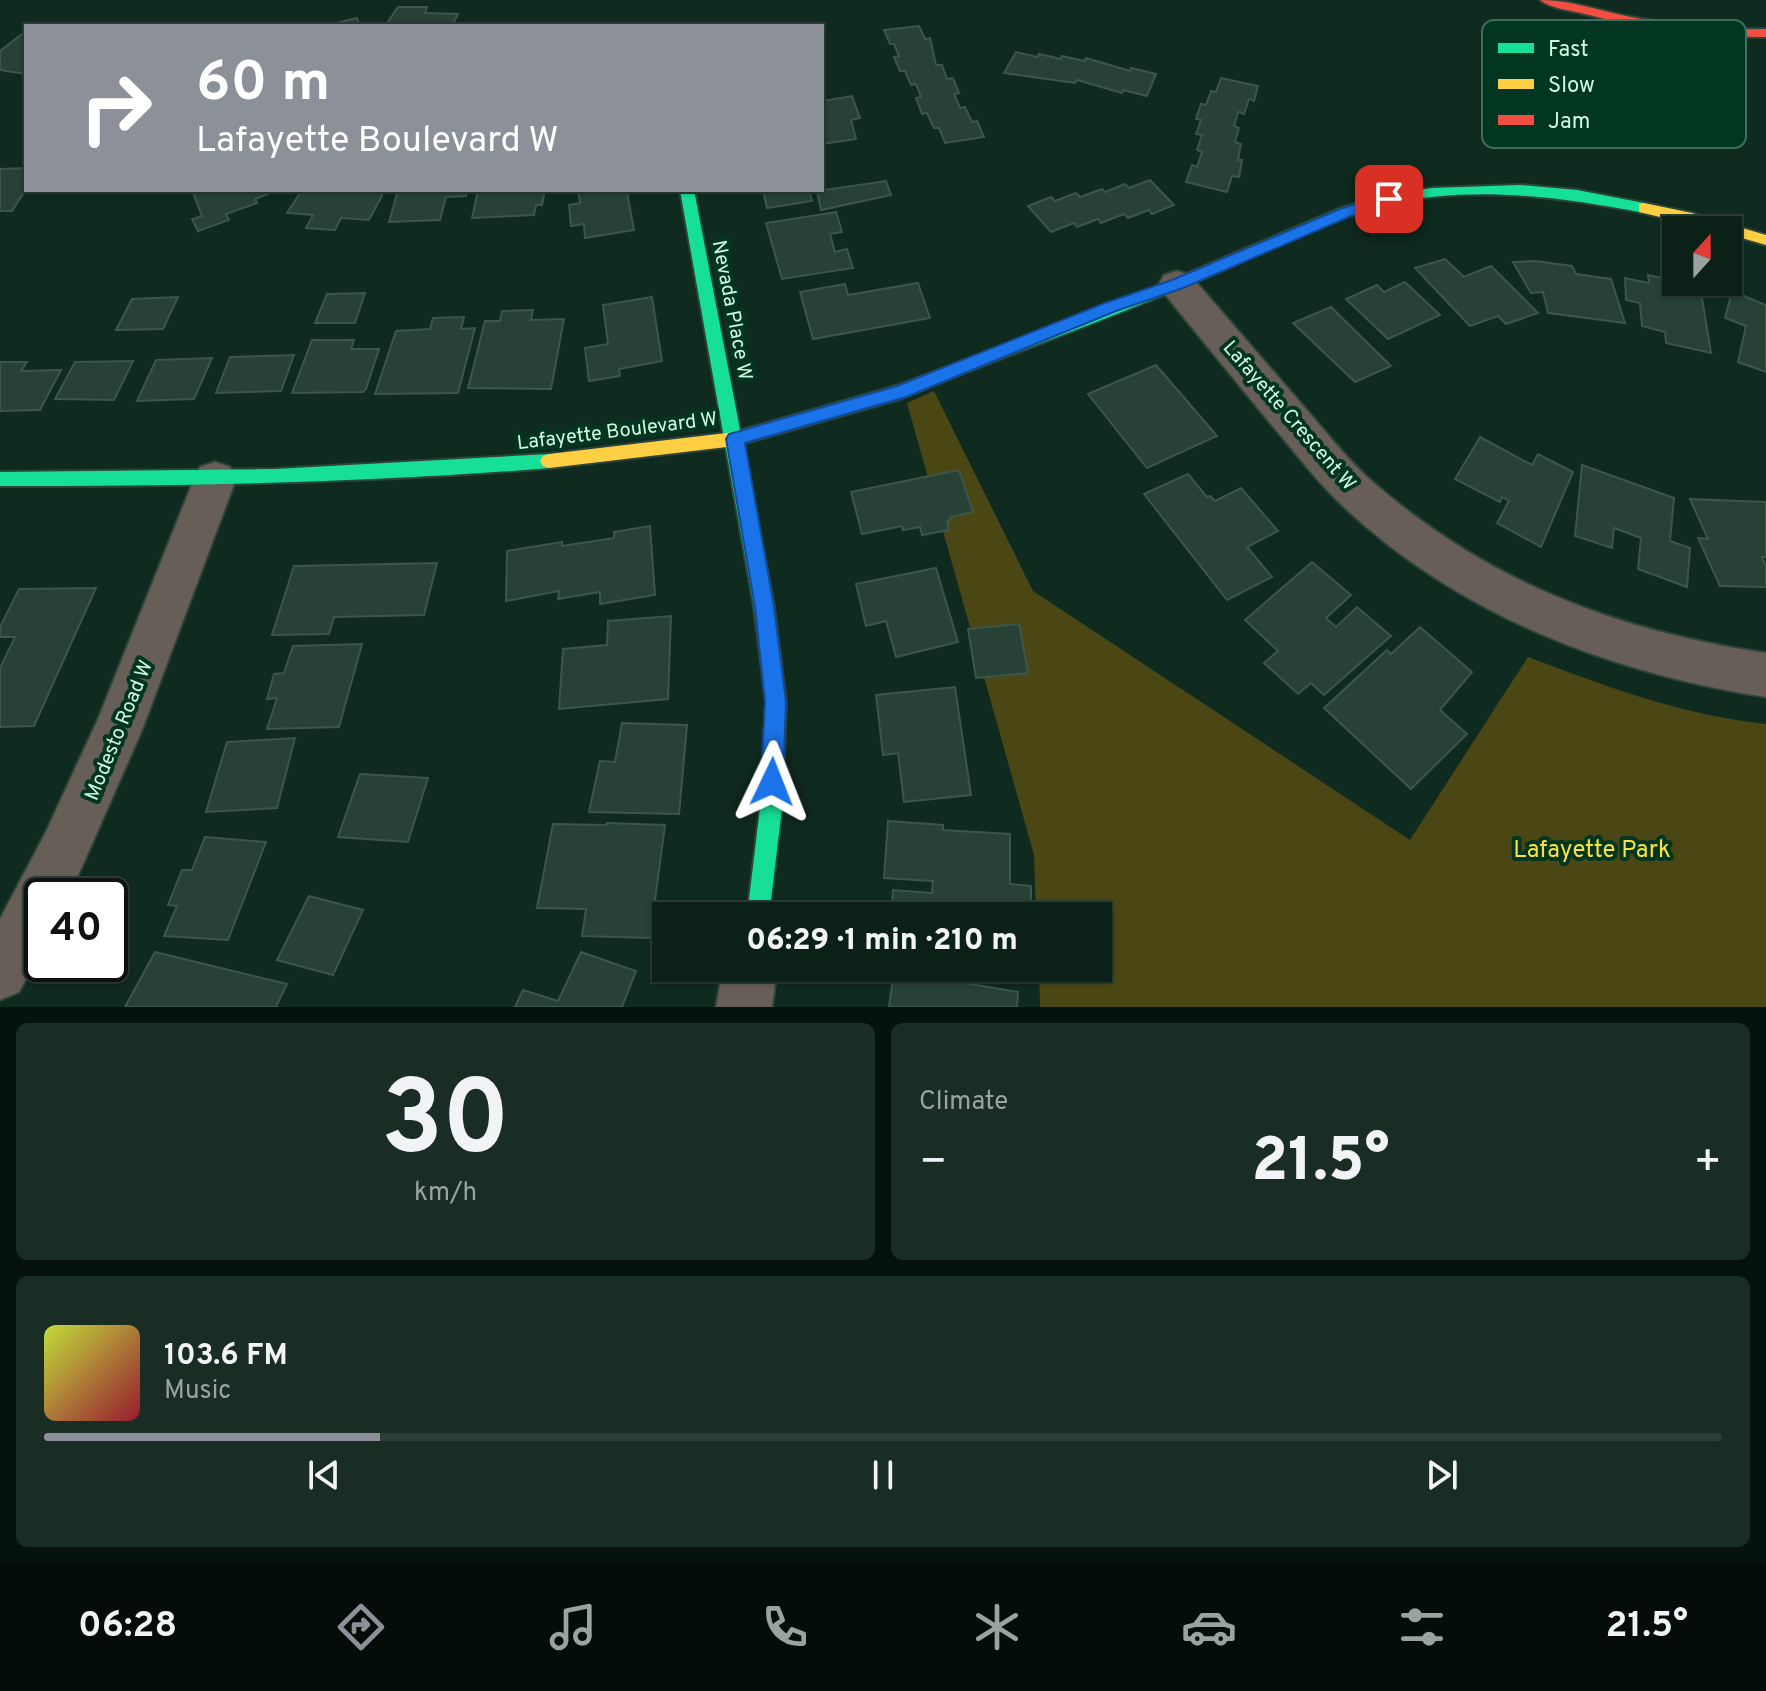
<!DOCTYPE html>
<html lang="en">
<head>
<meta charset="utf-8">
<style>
	body { margin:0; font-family:Overpass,sans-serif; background:#192d24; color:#f1f3f6; height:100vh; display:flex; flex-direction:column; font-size:30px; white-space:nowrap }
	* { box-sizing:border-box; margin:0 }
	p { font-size:26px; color:#9aa3a1 }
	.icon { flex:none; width:44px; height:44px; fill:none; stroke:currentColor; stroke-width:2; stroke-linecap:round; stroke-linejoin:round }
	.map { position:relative; height:1007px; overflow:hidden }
	.sheet { display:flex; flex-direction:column; gap:16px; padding:16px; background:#06120d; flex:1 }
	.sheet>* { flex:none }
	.hud { position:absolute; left:24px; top:24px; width:800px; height:168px; border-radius:0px; box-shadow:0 2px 6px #0004,0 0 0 2px #2b3e36; background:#8c9099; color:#fff; overflow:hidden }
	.needle { width:52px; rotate:21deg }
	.controls { position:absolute; left:1662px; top:216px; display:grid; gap:16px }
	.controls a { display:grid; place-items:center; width:80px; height:80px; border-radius:0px; background:#0b2017; box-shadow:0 2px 6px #0004,0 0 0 2px #2b3e36; font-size:40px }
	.speed { position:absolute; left:24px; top:878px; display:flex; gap:16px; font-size:40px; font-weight:700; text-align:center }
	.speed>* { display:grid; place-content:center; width:104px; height:104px; border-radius:50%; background:#0b2017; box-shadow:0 2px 6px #0004,0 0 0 2px #2b3e36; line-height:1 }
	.speed .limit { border:4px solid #111; border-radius:12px; background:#fff; color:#111 }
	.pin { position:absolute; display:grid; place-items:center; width:68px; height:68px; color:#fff; margin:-34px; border-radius:16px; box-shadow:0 4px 12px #0006 }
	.me { position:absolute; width:88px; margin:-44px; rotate:2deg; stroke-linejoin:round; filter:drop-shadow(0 0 6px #0008) }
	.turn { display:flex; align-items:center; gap:28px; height:168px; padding:0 40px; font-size:36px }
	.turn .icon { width:104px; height:104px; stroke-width:2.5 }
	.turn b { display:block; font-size:56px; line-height:68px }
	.big { font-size:60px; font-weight:800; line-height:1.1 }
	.sheet .card { flex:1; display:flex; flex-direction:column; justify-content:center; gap:12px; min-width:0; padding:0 28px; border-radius:12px; background:#192d24 }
	.sheet .dial { align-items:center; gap:0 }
	.dial b { font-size:104px; line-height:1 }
	.song { display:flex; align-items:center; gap:24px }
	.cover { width:96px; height:96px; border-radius:12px; background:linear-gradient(135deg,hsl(70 70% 55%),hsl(350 70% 35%)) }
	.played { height:8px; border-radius:4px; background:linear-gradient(90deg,#8c9099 20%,#2b3e36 20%) }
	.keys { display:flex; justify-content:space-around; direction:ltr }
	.heat { display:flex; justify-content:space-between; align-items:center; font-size:44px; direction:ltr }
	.sheet .tiles { flex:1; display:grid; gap:16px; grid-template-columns:1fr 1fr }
	.card:last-child { grid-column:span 2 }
	.trip { position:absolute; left:652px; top:902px; width:460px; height:80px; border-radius:0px; background:#0b2017; box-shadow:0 2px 6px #0004,0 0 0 2px #2b3e36; font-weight:800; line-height:80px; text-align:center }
	.dock { display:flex; height:128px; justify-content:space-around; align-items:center; background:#040d09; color:#9aa3a1 }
	.dock .icon { width:56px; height:56px }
	.dock .on { color:#8c9099 }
	.dock b { font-size:36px; color:#f1f3f6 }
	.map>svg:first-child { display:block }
	.green { fill:#4b4715 }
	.building { fill:#274136; stroke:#3a574a; stroke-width:2 }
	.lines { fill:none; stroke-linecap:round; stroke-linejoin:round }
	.street-casing { stroke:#2d4439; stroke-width:4 }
	.fast-casing { stroke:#2d4439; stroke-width:4 }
	.slow-casing { stroke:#2d4439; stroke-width:4 }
	.jam-casing { stroke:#2d4439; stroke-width:4 }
	.street { fill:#675e58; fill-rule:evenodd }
	.fast { fill:#16e098; fill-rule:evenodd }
	.slow { fill:#ffcf43; fill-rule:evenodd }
	.jam { fill:#f24e42; fill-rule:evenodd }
	.route { fill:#1a73e8; stroke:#114b97; stroke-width:2 }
	.labels { text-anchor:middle; stroke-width:8; stroke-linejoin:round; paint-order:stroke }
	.street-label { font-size:20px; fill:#d0f9e1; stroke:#033621 }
	.near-park-label { font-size:24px; fill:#fbe140; stroke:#033621 }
	.key { fill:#033621; stroke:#40705b; stroke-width:2 }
	.key-label { font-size:22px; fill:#d0f9e1 }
</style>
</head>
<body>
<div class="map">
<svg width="1766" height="1007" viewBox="0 0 1766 1007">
	<rect width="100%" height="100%" fill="#0f2a1f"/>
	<path class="green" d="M934,391L1033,591L1410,840L1528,657C1607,687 1682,715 1766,724V1007H1040L1039,968H1098V916H1036L1034,855L907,403Z"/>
	<g class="building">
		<polygon points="398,7 427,7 425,13 458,14 452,26 385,26"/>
		<polygon points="357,18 360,26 324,26"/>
		<polygon points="919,26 925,39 930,38 936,65 942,65 947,79 953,78 959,93 954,94 960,108 965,107 972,122 977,121 984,137 945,143 939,128 934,128 927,113 922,114 916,98 921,97 916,84 911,85 905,71 900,71 894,57 899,56 894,44 890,44 884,30"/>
		<polygon points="26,31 26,74 0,70 0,51"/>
		<polygon points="1016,52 1037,57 1039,54 1061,59 1062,56 1085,61 1086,58 1130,71 1131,68 1156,74 1147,96 1123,90 1122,93 1077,80 1075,83 1004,73"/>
		<polygon points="1221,78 1258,86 1254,101 1249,99 1244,114 1238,112 1234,126 1239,128 1235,142 1241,144 1238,160 1242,160 1239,177 1232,176 1227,192 1186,182 1192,165 1197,167 1202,152 1197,150 1202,135 1196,134 1201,120 1196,119 1201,104 1206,105 1211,91 1216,92"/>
		<polygon points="852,96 860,118 851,120 856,139 822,144 822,101"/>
		<polygon points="26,168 26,190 38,190 25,191 12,211 0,211 0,169"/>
		<polygon points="1150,180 1174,205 1152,214 1149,210 1128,218 1124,214 1101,223 1098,219 1077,227 1074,223 1051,232 1028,206 1051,197 1055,201 1076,193 1080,197 1102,189 1105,192 1125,184 1129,188"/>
		<polygon points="886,181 891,195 821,210 817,191"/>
		<polygon points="192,190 268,190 270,193 255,199 257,203 226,214 229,220 198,231 192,219 202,216"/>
		<polygon points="302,190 385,190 369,220 341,218 335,230 306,228 313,215 287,213"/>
		<polygon points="398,190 467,190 466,196 446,197 440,220 389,222"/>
		<polygon points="478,190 545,190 542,205 536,205 534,215 472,218"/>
		<polygon points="578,190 630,190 627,192 634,230 585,238 584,224 571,226 569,205 580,203"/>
		<polygon points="763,190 809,190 812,201 767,208"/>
		<polygon points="836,212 842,232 830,234 835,252 847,249 853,268 782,279 766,223"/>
		<polygon points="1445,259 1464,277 1491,266 1538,313 1506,324 1498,316 1470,326 1415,268"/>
		<polygon points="1535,261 1572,266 1576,274 1611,279 1625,323 1548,313 1543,292 1531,293 1513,262"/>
		<polygon points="1648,275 1700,286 1711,353 1666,343 1665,332 1642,326 1640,303 1626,300 1625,278 1649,283"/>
		<polygon points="1405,282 1440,315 1388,339 1346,299 1377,285 1384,292"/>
		<polygon points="918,283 930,318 813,339 800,292 845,284 848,295"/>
		<polygon points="1732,291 1766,305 1766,372 1738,362 1746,326 1725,318"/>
		<polygon points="365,293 355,323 315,323 327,294"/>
		<polygon points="178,297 163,329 116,330 132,299"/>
		<polygon points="652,297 662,361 619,369 620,376 589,381 585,348 608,344 603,305"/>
		<polygon points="1331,307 1391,366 1355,382 1293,323"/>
		<polygon points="533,310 531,320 564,319 551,389 468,388 485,321 500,321 502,311"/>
		<polygon points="464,317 461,329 475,328 458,393 375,394 396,331 430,329 433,318"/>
		<polygon points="312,340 354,340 351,349 379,349 366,389 363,392 292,393"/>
		<polygon points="294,355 281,391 216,393 230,357"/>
		<polygon points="212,358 194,399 137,401 156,360"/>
		<polygon points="133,361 114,400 55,399 75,362"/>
		<polygon points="0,362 27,362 21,371 61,370 40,410 0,411"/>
		<polygon points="1156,365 1217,436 1147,468 1088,394"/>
		<polygon points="1480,437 1532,465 1538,454 1573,472 1541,547 1497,523 1509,501 1502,497 1500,502 1455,479"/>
		<polygon points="1582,465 1674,498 1670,541 1690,548 1687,587 1638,569 1641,538 1614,528 1612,548 1575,536"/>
		<polygon points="959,470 973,512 950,517 950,520 947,521 949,530 922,535 920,527 903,530 902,526 862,534 851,492"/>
		<polygon points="1188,474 1207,497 1210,496 1215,501 1241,488 1278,531 1247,547 1272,577 1227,600 1144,494"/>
		<polygon points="1690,499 1766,502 1766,557 1762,557 1766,566 1766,587 1720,586 1698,538 1708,539"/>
		<polygon points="650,526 655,595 600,604 600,592 558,599 559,591 506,601 507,551 562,542 562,546 614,538 614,532"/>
		<polygon points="1312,562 1351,595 1326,618 1336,627 1357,607 1391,636 1324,695 1311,683 1298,694 1264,663 1278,651 1245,620"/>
		<polygon points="437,563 424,615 334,617 329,634 272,635 294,566"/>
		<polygon points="936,568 958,642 896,657 886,621 866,626 856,584"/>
		<polygon points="96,588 34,726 0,727 0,668 15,637 0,637 0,627 19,589"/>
		<polygon points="671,616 668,699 559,709 563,649 607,645 608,621"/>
		<polygon points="1019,624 1028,673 976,678 968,629"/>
		<polygon points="1420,627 1472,672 1440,710 1467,734 1411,789 1324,708 1387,650 1391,654"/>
		<polygon points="362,644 339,727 267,729 277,698 267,699 274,674 284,673 293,646"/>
		<polygon points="955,687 971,795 904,802 898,753 883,755 876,695"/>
		<polygon points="622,723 687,725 679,814 589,812 600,761 615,762"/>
		<polygon points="295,738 277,808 206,812 227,742"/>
		<polygon points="360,774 428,778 408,842 338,837"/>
		<polygon points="888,821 943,825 943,830 1010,834 1010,884 1031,886 1031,916 891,916 893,890 932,893 933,881 884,878"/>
		<polygon points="607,823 665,825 650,938 582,936 586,909 537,908 553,824 606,825"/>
		<polygon points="205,837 266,842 228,940 164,936 177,906 168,905 182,870 192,870"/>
		<polygon points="309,896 363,910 333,975 277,960"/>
		<polygon points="155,952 287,984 276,1007 125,1007"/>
		<polygon points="581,952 636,971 622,1007 515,1007 523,990 558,1001"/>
		<polygon points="894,971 1018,992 1017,1007 889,1007"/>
	</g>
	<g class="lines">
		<defs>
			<g id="street">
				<path d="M1177,271L1190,275C1228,319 1267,364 1305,408C1328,434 1349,462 1375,484C1490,583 1618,631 1766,653V697C1611,673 1461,616 1345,508C1319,484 1298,456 1276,430C1239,385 1201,339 1164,293L1159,284L1164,275Z"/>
				<polygon points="215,462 230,467 236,479 142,730 69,896 42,896 42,949 19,992 0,1000 0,919 45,834 99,717 194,479 200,467"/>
				<polygon points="723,968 777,968 772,1007 716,1007"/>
			</g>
			<g id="fast">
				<path d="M1520,185L1577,190L1644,203L1651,208L1644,213C1561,197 1473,185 1390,204C1329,217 1271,250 1214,274C1138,307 1059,336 982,366H970L968,362L970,358L1172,280L1341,208L1389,194L1432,188Z"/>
				<polygon points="680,190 694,190 774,607 786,702 782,808 769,916 747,916 760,808 766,702 754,607"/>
				<path d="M549,454L555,456L558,461L555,466L549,468C366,483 183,486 0,486V472L275,469Z"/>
			</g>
			<g id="slow">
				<polygon points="1644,203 1692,213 1766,235 1766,245 1728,234 1728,230 1715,230 1639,212 1639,204"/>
				<polygon points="976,356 982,358 984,362 982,366 900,399 735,446 549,468 543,466 540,461 543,456 549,454 735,432 896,386"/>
			</g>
			<path id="jam" d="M1540,0C1571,0 1600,11 1631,17C1676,26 1720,30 1766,29V37C1703,37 1642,29 1581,13C1568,10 1550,8 1540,0Z"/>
		</defs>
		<use href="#street" class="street-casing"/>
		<use href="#fast" class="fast-casing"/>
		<use href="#slow" class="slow-casing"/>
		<use href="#jam" class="jam-casing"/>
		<use href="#street" class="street"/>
		<use href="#fast" class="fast"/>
		<use href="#slow" class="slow"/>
		<use href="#jam" class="jam"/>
	</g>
	<polygon class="route" points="1389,194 1394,196 1394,203 1351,216 1183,288 1116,311 906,397 745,443 774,607 786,702 783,782 780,789 772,792 765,789 761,782 765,702 755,607 726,439 729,434 897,386 1105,303 1172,280 1340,209"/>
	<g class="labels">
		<g class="street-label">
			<text transform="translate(733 310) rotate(79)" y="7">Nevada Place W</text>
			<text transform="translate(1290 415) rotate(49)" y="7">Lafayette Crescent W</text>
			<text transform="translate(617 430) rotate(-7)" y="7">Lafayette Boulevard W</text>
			<text transform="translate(118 730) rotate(-68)" y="7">Modesto Road W</text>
		</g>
		<g class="near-park-label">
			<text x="1592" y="857">Lafayette Park</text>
		</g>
	</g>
	<rect x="1482" y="20" width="264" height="128" rx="12" class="key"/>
	<rect x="1498" y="43" width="36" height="10" fill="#16e098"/>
	<rect x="1498" y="79" width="36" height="10" fill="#ffcf43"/>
	<rect x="1498" y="115" width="36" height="10" fill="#f24e42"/>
	<g class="key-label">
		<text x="1548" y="56">Fast</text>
		<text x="1548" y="92">Slow</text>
		<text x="1548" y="128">Jam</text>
	</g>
</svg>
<div class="controls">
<a><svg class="needle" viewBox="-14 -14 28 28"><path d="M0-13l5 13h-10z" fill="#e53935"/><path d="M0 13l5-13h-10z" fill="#9aa3a1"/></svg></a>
</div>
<div class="speed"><div class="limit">40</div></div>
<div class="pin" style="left:1389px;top:199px;background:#d93025"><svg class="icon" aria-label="arrive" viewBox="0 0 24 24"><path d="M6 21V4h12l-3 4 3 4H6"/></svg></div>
<svg class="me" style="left:772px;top:782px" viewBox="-20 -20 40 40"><path d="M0-17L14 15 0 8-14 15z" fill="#1a73e8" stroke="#fff" stroke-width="4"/></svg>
<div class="trip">06:29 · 1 min · 210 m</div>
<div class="hud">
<div class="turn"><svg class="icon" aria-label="right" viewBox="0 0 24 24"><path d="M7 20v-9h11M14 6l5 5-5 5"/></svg><div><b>60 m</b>Lafayette Boulevard W</div></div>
</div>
</div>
<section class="sheet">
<div class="tiles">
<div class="card dial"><b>30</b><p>km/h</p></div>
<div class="card"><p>Climate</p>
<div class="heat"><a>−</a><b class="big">21.5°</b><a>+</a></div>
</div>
<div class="card">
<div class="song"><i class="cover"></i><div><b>103.6 FM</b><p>Music</p></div></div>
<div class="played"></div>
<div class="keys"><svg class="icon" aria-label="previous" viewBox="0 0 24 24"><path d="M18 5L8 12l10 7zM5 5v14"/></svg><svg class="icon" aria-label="pause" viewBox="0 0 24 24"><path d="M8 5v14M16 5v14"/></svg><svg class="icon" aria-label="next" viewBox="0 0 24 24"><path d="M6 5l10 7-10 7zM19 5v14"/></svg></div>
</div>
</div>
</section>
<nav class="dock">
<b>06:28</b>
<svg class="icon on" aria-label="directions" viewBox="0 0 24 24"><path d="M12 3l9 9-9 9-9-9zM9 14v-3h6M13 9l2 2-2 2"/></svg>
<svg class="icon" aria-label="music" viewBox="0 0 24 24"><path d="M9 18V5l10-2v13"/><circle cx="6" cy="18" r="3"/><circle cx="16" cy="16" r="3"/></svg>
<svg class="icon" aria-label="phone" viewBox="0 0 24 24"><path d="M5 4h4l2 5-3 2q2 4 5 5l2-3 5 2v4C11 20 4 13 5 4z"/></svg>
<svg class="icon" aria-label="climate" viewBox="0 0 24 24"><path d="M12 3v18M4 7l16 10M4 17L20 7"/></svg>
<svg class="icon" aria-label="car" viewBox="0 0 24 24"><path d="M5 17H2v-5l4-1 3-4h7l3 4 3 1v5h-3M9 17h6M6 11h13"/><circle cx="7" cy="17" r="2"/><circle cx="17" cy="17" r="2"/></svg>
<svg class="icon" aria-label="filters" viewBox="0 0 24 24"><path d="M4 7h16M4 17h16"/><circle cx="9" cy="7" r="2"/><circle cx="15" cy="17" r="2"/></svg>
<b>21.5°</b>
</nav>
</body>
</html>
